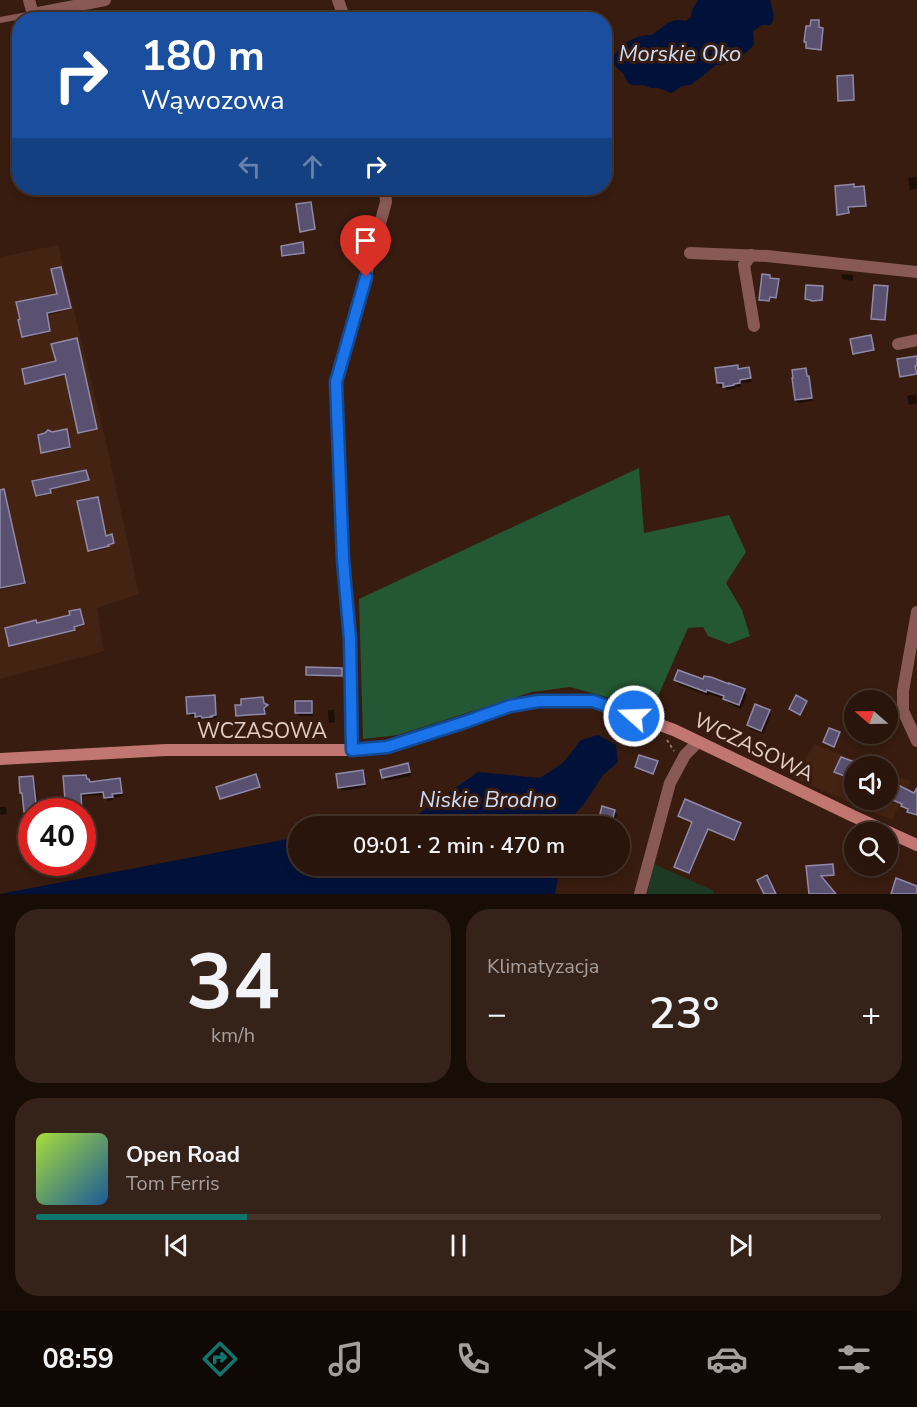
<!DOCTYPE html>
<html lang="pl">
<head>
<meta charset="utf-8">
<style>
	body { margin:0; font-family:"Nunito Sans",sans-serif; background:#352219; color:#f1f3f6; height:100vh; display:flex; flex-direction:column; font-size:22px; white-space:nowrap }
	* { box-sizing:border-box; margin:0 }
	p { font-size:20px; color:#a59f9d }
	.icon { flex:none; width:33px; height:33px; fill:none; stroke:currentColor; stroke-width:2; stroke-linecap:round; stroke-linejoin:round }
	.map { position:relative; height:894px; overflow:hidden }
	.sheet { display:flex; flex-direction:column; gap:15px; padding:15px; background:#170c06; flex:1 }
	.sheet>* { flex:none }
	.guide { position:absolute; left:12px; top:12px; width:600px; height:183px; border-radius:24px; box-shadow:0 3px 9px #0003,0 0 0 2px #45342c; background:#1a4fa0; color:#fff; overflow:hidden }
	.needle { width:39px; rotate:290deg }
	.tools { position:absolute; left:844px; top:690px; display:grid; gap:12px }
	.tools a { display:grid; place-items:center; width:54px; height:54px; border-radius:50%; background:#29150b; box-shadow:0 3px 9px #0003,0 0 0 2px #45342c; font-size:30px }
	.speed { position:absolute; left:18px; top:798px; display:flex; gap:12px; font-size:30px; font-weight:700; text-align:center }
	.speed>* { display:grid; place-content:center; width:78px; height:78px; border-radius:50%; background:#29150b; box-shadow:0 3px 9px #0003,0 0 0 2px #45342c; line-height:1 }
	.speed .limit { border:9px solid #d22; background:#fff; color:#111 }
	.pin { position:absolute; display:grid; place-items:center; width:51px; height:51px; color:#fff; margin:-62px -26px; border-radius:50% 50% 50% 0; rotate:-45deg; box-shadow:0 0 6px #0007 }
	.pin .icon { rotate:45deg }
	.me { position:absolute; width:66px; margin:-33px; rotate:290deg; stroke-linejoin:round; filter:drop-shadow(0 0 4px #0008) }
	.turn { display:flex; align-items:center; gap:21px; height:126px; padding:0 30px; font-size:27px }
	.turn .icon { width:78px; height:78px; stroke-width:2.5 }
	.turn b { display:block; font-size:42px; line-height:51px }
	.lanes { display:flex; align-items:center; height:57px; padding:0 30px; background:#0003; justify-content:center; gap:30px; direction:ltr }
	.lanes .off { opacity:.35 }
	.big { font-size:45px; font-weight:600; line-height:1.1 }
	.sheet .widget { flex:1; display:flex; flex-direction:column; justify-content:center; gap:9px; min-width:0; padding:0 21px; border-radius:24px; background:#352219 }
	.sheet .dial { align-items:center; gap:0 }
	.dial b { font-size:78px; line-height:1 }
	.song { display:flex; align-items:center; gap:18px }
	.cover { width:72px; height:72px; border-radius:9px; background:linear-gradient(135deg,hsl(80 70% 55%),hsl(210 70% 35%)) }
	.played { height:6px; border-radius:3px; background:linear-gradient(90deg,#0f766e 25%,#45342c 25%) }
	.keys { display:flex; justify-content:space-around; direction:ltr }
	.heat { display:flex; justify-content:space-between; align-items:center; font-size:33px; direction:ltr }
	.sheet .tiles { flex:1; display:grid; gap:15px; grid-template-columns:1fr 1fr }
	.widget:last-child { grid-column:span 2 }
	.trip { position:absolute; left:288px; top:816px; width:342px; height:60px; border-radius:30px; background:#29150b; box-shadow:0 3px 9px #0003,0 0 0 2px #45342c; font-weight:600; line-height:60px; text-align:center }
	.tab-bar { display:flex; height:96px; justify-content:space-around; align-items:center; background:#100804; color:#a59f9d }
	.tab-bar .icon { width:42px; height:42px }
	.tab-bar .active { color:#0f766e }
	.tab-bar b { font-size:27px; color:#f1f3f6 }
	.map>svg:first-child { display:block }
	.built { fill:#452313 }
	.green { fill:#1d3a25 }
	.forest { fill:#245834 }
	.water { fill:#00123a }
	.shadow { fill:#0007 }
	.building { fill:#59516f; stroke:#9189a9; stroke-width:1.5 }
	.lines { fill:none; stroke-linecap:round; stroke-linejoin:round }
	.path { stroke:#90796e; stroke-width:2; stroke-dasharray:3 3; stroke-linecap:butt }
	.lane { stroke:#895956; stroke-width:6 }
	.street { stroke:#895956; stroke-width:12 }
	.secondary { stroke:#c27672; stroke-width:12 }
	.route-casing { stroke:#114b97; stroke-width:15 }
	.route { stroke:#1a73e8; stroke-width:10 }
	.labels { text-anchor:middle; stroke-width:6; stroke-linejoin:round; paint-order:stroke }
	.street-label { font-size:21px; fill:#e2cfc7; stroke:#371c0f }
	.water-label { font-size:22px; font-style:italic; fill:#cbdefb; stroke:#371c0f }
</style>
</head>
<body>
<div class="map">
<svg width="917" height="894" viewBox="0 0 917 894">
	<rect width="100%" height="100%" fill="#371c0f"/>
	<g class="built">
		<polygon points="58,245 106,442 139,594 97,608 104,651 0,679 0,257"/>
		<polygon points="814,744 871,766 855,766 855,800 888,800 888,773 911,781 892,820 794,778"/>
	</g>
	<polygon class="green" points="654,864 714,891 713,894 647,894"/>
	<polygon class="forest" points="639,468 644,533 729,515 746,552 726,583 742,610 750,636 729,644 708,636 703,627 688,628 651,712 610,698 570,687 532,692 398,735 363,739 359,599"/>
	<g class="water">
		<path d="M698,0H770C772,9 777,18 770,25H762L753,31L754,44C747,54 742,56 731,56L724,64L716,65L691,85L682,86L672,93L658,88H651L643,85H632L628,83L623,73L617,68L612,59C620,44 636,34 652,35C664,27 670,17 686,21L691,17L692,10Z"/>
		<polygon points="598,735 616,745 618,762 603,775 584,804 573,816 569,826 355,826 417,815 478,772 540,778 563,763 581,740"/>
		<polygon points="298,837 298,866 560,866 555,894 0,894"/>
	</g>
	<g class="shadow">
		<polygon points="917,177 917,189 910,190 908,178"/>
		<polygon points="854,188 864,189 866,207 848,208 848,215 839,215 839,214"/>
		<polygon points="303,245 304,254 284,257 284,255"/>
		<polygon points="61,270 71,309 47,315 50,332 25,338 20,321 59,295"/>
		<polygon points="842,274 853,275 853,281 842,279"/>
		<polygon points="770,277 770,279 779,281 776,299 770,298 769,302 761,301 760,300"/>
		<polygon points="871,338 874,351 855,355 855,353"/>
		<polygon points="77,341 97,430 80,434 67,375 27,384 26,383 57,362"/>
		<polygon points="737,366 739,370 748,369 750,373 752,382 741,383 741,387 735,387 735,389 727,390 725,386 721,387 718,383"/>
		<polygon points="805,370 810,381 813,401 798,403 796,399"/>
		<polygon points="916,394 917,403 909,405 907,396"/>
		<polygon points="67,432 70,449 43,453 43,452 52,434"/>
		<polygon points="86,473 88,481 50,490 51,494 38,497 37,496 34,482"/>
		<polygon points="0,498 5,498 25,584 0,590"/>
		<polygon points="106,537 112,537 114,544 108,546 108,548 90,552 90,550"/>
		<polygon points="80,612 83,626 73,628 74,631 11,646 11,645"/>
		<polygon points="341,669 342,677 308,676 307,675"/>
		<polygon points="676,680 703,681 744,690 747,695 741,709 728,703 726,700 709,694 709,696 679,685"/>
		<polygon points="214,697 215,699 217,718 205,720 204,718 198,719 196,716 190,716 188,713"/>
		<polygon points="311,703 313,706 313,716 299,716 297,712"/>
		<polygon points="264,704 267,707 264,710 265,715 238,717 237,716"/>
		<polygon points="328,710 334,710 335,722 329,723"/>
		<polygon points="769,711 771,715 763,734 750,729 748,725"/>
		<polygon points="841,759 861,766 855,766 855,781 837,774 836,772"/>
		<polygon points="408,765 411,776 385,781 382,771"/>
		<polygon points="362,772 365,775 366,787 342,791 340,787"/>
		<polygon points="86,776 90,784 119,780 123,796 113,798 113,800 107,801 105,795 82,796 83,817 82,812 67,812"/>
		<polygon points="256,776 259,788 222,799 218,788"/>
		<polygon points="33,777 35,781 39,812 32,812 32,821 29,821 27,818 24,797 22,793"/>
		<polygon points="888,777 893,779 895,781 893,784 917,795 917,816 910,814 909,810 904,808 903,805 888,799"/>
		<polygon points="0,807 6,807 7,814 0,815"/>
		<polygon points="614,811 617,815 614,826 586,826 586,825 599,824"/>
		<polygon points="679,816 740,825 741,826 734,841 708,829 690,873 677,868 694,823"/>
	</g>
	<g class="building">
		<polygon points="811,20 819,20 819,27 823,28 821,50 806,48 806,42 804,42 806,26 810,26"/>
		<polygon points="853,75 854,100 838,101 837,76"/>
		<polygon points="854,184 854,187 864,186 866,206 848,207 849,213 837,215 835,186"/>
		<polygon points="311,202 315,229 300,232 296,204"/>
		<polygon points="303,242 304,253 282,256 281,246"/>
		<polygon points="61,267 71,308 47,313 50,331 22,337 18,320 20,319 16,302 57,294 51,269"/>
		<polygon points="762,274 770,275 770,278 779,279 776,298 770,297 769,301 759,300"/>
		<polygon points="806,285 823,286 822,300 812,301 810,300 805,299"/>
		<polygon points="874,285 888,286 885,320 871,319"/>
		<polygon points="871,335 874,350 853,354 850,339"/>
		<polygon points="77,338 97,429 78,433 65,374 25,384 22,369 56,361 51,344"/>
		<polygon points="917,356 917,366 915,366 917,374 900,377 897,359"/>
		<polygon points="738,365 738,369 749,367 751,378 740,380 740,383 734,384 734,385 723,387 723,383 717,383 715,368"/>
		<polygon points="806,368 807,376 809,376 812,398 795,400 792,378 793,378 792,370"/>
		<polygon points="67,429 70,447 41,453 38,435 45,433 48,430 52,432"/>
		<polygon points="86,470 89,480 50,489 51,493 36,496 32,481"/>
		<polygon points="4,489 25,583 0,588 0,490"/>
		<polygon points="98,497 106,536 112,534 114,543 108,545 109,546 88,551 77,501"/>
		<polygon points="80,609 84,624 74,627 75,630 9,646 5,628 36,620 37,623 70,615 69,611"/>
		<polygon points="306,667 342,668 342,676 306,675"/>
		<polygon points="678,670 703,679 704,676 711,677 729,684 729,683 745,689 739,705 723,699 724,696 707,690 706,692 674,680"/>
		<polygon points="215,695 216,715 211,716 212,717 202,718 201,716 195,717 195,713 187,714 186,697"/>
		<polygon points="796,695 807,701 800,715 789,709"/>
		<polygon points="263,697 264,703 268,705 264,708 265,714 236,716 235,705 241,705 241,699"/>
		<rect x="295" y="701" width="17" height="12"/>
		<polygon points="755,704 770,710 761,731 747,725"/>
		<polygon points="829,728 840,732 834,747 823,742"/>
		<polygon points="639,755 658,761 653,774 635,767"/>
		<polygon points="841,757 855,762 855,780 834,772"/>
		<polygon points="408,763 410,772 382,778 380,770"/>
		<polygon points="363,770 365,784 338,788 336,774"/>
		<polygon points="256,774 260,787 220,799 216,787"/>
		<polygon points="86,775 87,779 89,779 90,782 120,778 122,793 112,794 113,797 104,798 103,792 81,794 82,812 66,812 63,776"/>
		<polygon points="33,776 37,812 24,812 22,793 20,793 19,777"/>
		<polygon points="888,780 914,793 917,788 917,815 907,812 908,809 901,806 902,804 888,798"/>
		<polygon points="685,799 741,823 734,840 708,829 689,873 674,867 692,822 678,816"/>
		<polygon points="602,806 615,810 611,826 597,826"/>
		<polygon points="833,864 834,875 821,876 836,894 809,894 806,866"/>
		<polygon points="767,875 776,894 764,894 757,880"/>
		<polygon points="896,878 917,886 917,894 891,894"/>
	</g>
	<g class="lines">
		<polyline class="path" points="667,740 674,751"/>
		<polyline class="lane" points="0,20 33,14"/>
		<g class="street">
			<polyline points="29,0 33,14 105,0"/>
			<polyline points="338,0 345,20"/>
			<polyline points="690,253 767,256 917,272"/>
			<polyline points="751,255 744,265 754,326"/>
			<polyline points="898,344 917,340"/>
			<polyline points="917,612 903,691 903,711 917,741"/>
			<polyline points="352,750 350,639 343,560 336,382 386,202 385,188"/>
			<polyline points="640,894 670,783 685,755 698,742"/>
		</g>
		<polyline class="secondary" points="0,759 166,750 352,750 387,747 510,706 539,701 593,701 674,730 853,816 917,845"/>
	</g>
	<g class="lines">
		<defs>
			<polyline id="route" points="366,277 336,382 343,560 350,639 352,750 387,747 465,722 510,706 539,701 593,701 634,716"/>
		</defs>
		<use href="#route" class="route-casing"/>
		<use href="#route" class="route"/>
	</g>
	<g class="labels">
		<g class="street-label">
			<text x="262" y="738">WCZASOWA</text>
			<text transform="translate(754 747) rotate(26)" y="7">WCZASOWA</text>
		</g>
		<g class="water-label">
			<text x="680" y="61">Morskie Oko</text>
			<text x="488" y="807">Niskie Brodno</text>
		</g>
	</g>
</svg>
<div class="tools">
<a><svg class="needle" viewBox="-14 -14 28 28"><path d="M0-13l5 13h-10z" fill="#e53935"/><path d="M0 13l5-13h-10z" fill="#a59f9d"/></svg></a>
<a><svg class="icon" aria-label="sound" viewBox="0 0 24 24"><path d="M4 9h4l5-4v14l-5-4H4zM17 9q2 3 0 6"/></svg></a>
<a><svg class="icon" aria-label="search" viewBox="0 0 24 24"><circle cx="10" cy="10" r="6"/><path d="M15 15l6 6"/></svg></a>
</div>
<div class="speed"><div class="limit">40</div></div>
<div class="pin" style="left:366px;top:277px;background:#d93025"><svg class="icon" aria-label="arrive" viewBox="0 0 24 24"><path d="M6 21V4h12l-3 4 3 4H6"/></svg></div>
<svg class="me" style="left:634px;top:716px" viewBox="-20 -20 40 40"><circle r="17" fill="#1a73e8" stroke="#fff" stroke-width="3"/><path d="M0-11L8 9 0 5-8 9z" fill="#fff"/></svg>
<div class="trip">09:01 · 2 min · 470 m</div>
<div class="guide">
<div class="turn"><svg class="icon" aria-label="right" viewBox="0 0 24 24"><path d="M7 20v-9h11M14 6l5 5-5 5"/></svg><div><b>180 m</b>Wąwozowa</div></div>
<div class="lanes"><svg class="icon off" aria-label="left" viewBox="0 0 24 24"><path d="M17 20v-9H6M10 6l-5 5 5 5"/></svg><svg class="icon off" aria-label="ahead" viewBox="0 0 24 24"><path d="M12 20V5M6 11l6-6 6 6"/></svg><svg class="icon" aria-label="right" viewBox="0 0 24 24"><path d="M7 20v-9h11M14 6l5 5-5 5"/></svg></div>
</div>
</div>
<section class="sheet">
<div class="tiles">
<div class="widget dial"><b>34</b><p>km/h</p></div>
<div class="widget"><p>Klimatyzacja</p>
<div class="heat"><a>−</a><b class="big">23°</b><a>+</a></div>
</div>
<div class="widget">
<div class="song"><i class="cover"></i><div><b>Open Road</b><p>Tom Ferris</p></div></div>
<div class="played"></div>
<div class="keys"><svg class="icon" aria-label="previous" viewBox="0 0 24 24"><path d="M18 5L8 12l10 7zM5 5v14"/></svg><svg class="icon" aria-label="pause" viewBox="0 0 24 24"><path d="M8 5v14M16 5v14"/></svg><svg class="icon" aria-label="next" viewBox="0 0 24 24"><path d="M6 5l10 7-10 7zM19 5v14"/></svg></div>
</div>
</div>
</section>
<nav class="tab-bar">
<b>08:59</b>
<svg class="icon active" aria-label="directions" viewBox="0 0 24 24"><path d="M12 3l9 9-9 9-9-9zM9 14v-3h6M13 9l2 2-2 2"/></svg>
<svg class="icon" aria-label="music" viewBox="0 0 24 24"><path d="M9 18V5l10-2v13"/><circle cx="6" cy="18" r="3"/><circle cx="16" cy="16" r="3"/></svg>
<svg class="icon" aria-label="phone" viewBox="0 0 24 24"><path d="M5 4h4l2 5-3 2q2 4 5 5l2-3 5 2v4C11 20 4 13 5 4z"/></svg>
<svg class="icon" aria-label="climate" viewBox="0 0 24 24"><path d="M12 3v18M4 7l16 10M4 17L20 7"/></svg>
<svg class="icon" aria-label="car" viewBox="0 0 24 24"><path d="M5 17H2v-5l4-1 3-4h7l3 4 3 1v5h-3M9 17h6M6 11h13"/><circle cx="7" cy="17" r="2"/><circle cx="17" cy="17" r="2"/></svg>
<svg class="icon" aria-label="filters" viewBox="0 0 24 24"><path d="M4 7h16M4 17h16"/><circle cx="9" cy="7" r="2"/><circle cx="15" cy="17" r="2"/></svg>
</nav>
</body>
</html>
